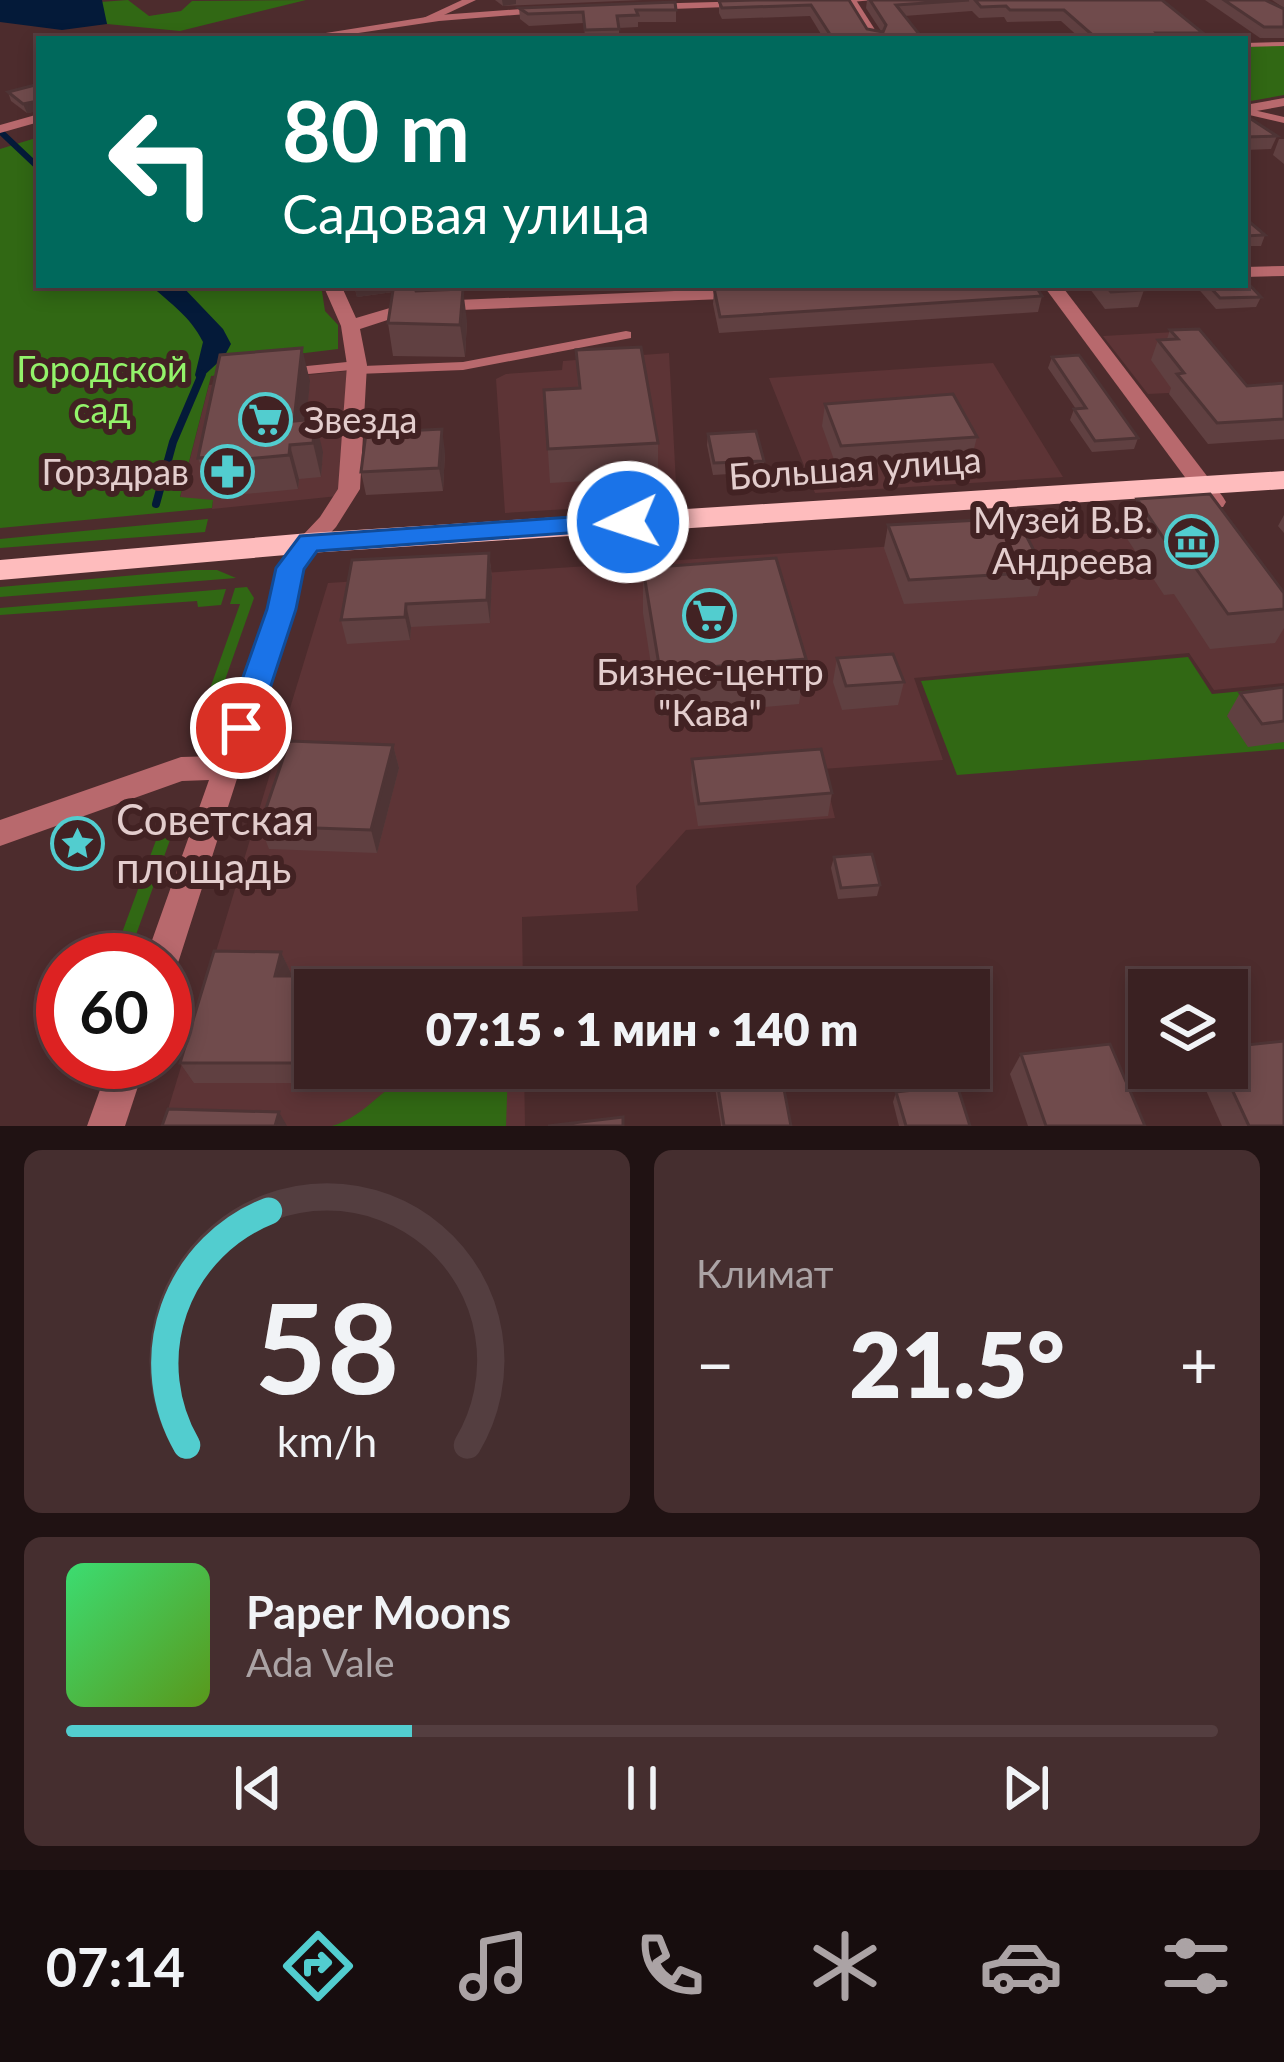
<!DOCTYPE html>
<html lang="ru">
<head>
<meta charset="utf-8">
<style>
	body { margin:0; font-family:Lato,sans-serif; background:#452e2f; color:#f1f3f6; height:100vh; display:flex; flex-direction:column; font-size:45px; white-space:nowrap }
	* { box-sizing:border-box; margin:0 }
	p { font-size:39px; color:#aba3a5 }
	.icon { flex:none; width:66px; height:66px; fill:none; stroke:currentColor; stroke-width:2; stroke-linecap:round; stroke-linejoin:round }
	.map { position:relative; height:1126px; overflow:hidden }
	.details { display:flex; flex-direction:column; gap:24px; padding:24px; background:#201213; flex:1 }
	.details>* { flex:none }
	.guide { position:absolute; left:36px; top:36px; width:1212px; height:252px; border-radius:0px; box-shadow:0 6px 18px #0003,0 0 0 3px #543e40; background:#00695c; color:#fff; overflow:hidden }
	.controls { position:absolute; left:1128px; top:969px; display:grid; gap:24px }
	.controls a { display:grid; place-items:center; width:120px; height:120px; border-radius:0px; background:#3a2122; box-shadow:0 6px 18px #0003,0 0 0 3px #543e40; font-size:60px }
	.speed { position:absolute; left:36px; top:933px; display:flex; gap:24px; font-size:60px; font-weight:700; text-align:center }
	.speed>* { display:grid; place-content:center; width:156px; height:156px; border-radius:50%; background:#3a2122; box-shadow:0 6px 18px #0003,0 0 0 3px #543e40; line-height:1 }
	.speed .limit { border:18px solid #d22; background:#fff; color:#111 }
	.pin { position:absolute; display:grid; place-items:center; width:102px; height:102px; color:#fff; margin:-51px; border:6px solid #fff; border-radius:50%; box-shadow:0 3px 12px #0007 }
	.me { position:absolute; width:132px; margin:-66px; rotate:266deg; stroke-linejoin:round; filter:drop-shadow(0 0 9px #0008) }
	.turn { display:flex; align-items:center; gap:42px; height:252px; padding:0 48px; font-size:54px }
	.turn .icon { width:156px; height:156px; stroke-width:2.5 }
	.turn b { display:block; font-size:84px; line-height:102px }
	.big { font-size:90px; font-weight:800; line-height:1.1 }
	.details .tile { flex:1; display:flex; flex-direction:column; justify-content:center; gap:18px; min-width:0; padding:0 42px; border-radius:18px; background:#452e2f }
	.details .dial { align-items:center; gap:0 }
	.dial svg { height:312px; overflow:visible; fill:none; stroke:#543e40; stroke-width:7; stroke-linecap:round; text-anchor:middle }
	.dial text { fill:#f1f3f6; stroke:none }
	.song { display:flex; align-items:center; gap:36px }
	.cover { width:144px; height:144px; border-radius:18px; background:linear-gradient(135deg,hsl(140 70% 55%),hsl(90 70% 35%)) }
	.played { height:12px; border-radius:6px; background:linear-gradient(90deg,#52cdcf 30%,#543e40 30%) }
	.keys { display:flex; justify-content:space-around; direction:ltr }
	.heat { display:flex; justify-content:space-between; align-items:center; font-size:66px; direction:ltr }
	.details .tiles { flex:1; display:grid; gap:24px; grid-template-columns:1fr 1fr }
	.tile:last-child { grid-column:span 2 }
	.trip { position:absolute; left:294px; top:969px; width:696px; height:120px; border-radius:0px; background:#3a2122; box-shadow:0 6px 18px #0003,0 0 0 3px #543e40; font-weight:800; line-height:120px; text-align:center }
	.tab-bar { display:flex; height:192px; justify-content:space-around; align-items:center; background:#170d0e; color:#aba3a5 }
	.tab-bar .icon { width:84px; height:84px }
	.tab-bar .current { color:#52cdcf }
	.tab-bar b { font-size:54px; color:#f1f3f6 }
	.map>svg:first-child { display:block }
	.built { fill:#5d3436 }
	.green { fill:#316814 }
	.water { fill:#041a39 }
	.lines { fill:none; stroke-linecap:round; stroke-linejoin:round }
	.stream-far1 { stroke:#041a39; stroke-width:6 }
	.stream { stroke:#041a39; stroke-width:8 }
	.service { fill:#b8696d; fill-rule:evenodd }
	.minor { fill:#b8696d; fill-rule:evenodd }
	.tertiary { fill:#b8696d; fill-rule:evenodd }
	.primary { fill:#febcbd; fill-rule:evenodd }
	.wall { fill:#604041 }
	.shaded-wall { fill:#4e3435 }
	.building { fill:#704b4c; stroke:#4e3435; stroke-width:3 }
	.route { fill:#1a73e8; stroke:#114b97; stroke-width:3 }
	.labels { text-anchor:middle; stroke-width:12; stroke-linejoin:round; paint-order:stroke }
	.park-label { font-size:36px; fill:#93f36a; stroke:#422223 }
	.poi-label { font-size:36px; fill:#e3cdcd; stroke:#422223; text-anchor:end }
	.street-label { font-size:36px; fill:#e3cdcd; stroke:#422223 }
	.near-poi-label { font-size:42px; fill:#e3cdcd; stroke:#422223; text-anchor:start }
</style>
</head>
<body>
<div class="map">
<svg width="1284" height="1126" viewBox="0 0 1284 1126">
	<rect width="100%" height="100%" fill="#4d2c2d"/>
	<g class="built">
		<polygon points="1175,332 1250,389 1148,394 1103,336"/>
		<polygon points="669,353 677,502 505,513 496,379 506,374 562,370 563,361"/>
		<polygon points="993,363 1063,477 815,493 769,378"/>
		<polygon points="347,371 338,496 212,509 213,501 180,498 209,385"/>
		<polygon points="1219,525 1284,614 1284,683 1214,690 1189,653 914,678 943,760 823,769 835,818 686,830 636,886 638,911 522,917 523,990 315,990 315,1068 524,1068 525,1126 163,1126 328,583"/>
	</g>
	<g class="green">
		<polygon points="128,0 149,16 181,11 192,1 306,0 180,31 107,24 100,2"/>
		<polygon points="1284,45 1284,95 1245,102 1245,47"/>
		<polygon points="39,137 39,285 321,285 325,311 338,325 338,349 264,358 261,370 211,376 180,497 213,500 212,508 0,528 0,149"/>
		<polygon points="208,519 205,532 0,548 0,539"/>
		<polygon points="193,570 217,570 236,578 0,597 0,587"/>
		<polygon points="247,587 254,598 208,728 196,728 240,604 230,604 235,588"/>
		<polygon points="226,589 221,605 198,607 197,601 0,615 0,608"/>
		<polygon points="1188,657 1212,694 1284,687 1284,749 957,775 921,681"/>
		<polygon points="180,812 127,960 112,960 166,813"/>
		<path d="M403,1068H508L506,1126H332C362,1117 375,1096 401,1080Z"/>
	</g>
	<g class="water">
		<polygon points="0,0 102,0 107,24 62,30 0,22"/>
		<path d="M150,285H181L223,329L231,344L224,357L198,381L195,375L203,342C190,316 171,304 150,285Z"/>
	</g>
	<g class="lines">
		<polyline class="stream-far1" points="3,134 39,168"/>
		<polyline class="stream" points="156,504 173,442 202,374"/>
		<g class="service">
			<polygon points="1284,42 1284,46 1245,47 1245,43"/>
			<polygon points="1245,108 1284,117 1284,123 1245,114"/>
			<polygon points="626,331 631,332 631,338 463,370 357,374 351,370 287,376 280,372 287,368 357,361 363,366 463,362"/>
		</g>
		<g class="minor">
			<polygon points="462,0 476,0 429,22 419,20"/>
			<polygon points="846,0 856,0 881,39 869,39"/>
			<polygon points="1284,266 1284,276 1245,277 1245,267"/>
			<polygon points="323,285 341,285 356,318 410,302 746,288 755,293 746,298 412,312 360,329 367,365 360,489 336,527 308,557 179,960 174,971 165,974 165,960 145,960 209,780 182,781 0,846 0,820 181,757 218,756 285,554 320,517 338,489 347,365 341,326"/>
			<polygon points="1043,285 1061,285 1223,497 1226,502 1223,507 1207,507"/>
			<polygon points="110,1062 146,1062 125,1126 87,1126"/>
		</g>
		<g class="tertiary">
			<polygon points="812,0 874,0 816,5"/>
			<polygon points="752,1 756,6 643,10 637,7 643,4"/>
			<polygon points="548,7 552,12 439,21 318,39 288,39 439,15"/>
			<polygon points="1284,98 1284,106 1245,113 1245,105"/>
			<polygon points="39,114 39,122 0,133 0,125"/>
		</g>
		<polygon class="primary" points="1284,471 1284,489 309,553 0,580 0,560 309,533"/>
	</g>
	<g class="wall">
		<polygon points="495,0 643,0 503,6"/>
		<polygon points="849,0 867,29 881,31 866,8 867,0 1162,0 1203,33 1201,39 1081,39 1061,21 1007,22 1004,17 979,18 972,11 904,16 923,39 824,39 810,16 722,19 719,13 719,1"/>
		<polygon points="1205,0 1265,0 1284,9 1284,38 1260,38"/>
		<polygon points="1272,0 1284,0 1284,8"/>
		<polygon points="519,8 676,10 676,22 638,22 638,27 619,28 619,39 585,39 584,23 529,26 520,19"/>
		<polygon points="39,84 39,111 27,113 11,101 8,92"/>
		<polygon points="1245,115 1277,136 1271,149 1245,150"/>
		<polygon points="1279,139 1284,139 1284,164 1273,155"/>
		<polygon points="1245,218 1265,235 1261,246 1245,246"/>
		<polygon points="354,285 415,285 416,291 467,321 465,357 393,356 388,323 393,292 357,297"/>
		<polygon points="1087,285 1140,285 1144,290 1138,307 1105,309"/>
		<polygon points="1195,285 1245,285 1261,297 1256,307 1216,309"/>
		<polygon points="714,288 1042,296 1038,312 719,333 713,304"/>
		<polygon points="1170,330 1247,386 1284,383 1284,439 1208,444 1169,394 1171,388 1151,360 1158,340 1167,339"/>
		<polygon points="576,350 658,443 658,477 550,483 544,390 578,388"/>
		<polygon points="1052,357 1138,438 1134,449 1092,452 1070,420 1074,409 1076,409 1048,368"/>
		<polygon points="310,381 306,419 323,452 321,477 299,479 298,489 234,495 232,490 210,492 198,458"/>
		<polygon points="825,404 977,437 971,460 837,468 822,426"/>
		<polygon points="708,434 764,461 763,472 713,475 707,445"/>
		<polygon points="445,452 443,491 366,495 361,472"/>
		<polygon points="1137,499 1284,593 1284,628 1275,643 1210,649 1174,594 1164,595 1124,534"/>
		<polygon points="1284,515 1284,533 1278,526"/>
		<polygon points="888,525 1045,572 1037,596 904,604 884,548"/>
		<polygon points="489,553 492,577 490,623 411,627 410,640 347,644 341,620"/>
		<polygon points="643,568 806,659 799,704 659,716 643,613"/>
		<polygon points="837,658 904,682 898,705 842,710 833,682"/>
		<polygon points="1284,687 1284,742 1248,747 1227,716 1240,693"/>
		<polygon points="393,745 399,768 377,853 269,849 260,826"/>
		<polygon points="692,759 832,793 828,816 698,826 691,783"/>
		<polygon points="834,857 880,885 877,896 838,899 831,868"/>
		<polygon points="281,952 291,973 290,976 353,976 358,990 315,990 315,1068 347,1068 344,1083 194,1083 180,1063"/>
		<polygon points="1021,1054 1145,1126 1028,1126 1010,1074"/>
		<polygon points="712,1068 780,1068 791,1126 721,1126"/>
		<polygon points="1196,1068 1227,1068 1284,1126 1222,1126"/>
		<polygon points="896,1092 970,1126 899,1126 893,1102"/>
	</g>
	<g class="shaded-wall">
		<polygon points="502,0 516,0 516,4 503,6"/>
		<polygon points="38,101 39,111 27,113 23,104"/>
		<polygon points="354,285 414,285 400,291 357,297"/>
		<polygon points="463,289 467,321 465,357 460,325"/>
		<polygon points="302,348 310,381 304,444 294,421"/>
		<polygon points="315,419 323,452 321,477 313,443"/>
		<polygon points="442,429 445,452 443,491 439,468"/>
		<polygon points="290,445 299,479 298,489 289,455"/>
		<polygon points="489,553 492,577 490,623 487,600"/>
		<polygon points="406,604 411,627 410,640 405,617"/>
		<polygon points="393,745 399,768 377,853 371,830"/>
		<polygon points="281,952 291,973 285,998 275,976"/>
		<polygon points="338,1068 347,1068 344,1083"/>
		<polygon points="279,1112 287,1126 275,1126"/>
	</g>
	<g class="building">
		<polygon points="756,0 849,0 867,29 883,32 886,25 870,0 969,0 896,5 923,39 833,39 811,5 722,8 719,1"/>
		<polygon points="975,0 1162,0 1203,33 1157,33 1164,39 1097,39 1064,10 1010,10 1006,6 981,7"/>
		<polygon points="1224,0 1265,0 1284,9 1284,27 1264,27"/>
		<polygon points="675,2 676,10 636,10 638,15 617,16 619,29 585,30 583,12 528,14 519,8"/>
		<polygon points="39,84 39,103 38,101 23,104 8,92"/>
		<polygon points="1245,115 1277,136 1245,137"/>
		<polygon points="1245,218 1265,235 1245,236"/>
		<polygon points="1245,280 1261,297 1220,298 1208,285 1245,285"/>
		<polygon points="414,285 416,291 463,289 460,325 388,323 393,290"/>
		<polygon points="777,285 1035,285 1042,296 720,317 714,288"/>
		<polygon points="1105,285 1140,285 1144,290 1111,292"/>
		<polygon points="1199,329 1247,386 1284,383 1284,419 1217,423 1177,374 1184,373 1158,340 1178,339 1170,330"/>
		<polygon points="641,347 658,443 548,449 544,390 580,388 576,350"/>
		<polygon points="302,348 294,421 315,419 313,443 290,445 289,455 223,461 224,456 198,458 220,355"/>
		<polygon points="1079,355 1138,438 1095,441 1074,409 1086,408 1052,357"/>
		<polygon points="953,394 977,437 841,446 825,404"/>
		<polygon points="442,429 439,468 361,472 366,433"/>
		<polygon points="756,431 764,461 714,463 708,434"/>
		<polygon points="1210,494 1284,593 1284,609 1228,614 1190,560 1179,561 1137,499"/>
		<polygon points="1017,518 1045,572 909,580 888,525"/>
		<polygon points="489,553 487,600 406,604 405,617 341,620 352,560"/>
		<polygon points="776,558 806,659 660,671 643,568"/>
		<polygon points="893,654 904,682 846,686 837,658"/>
		<polygon points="1284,687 1284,721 1262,724 1240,693"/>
		<polygon points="289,741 393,745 371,830 260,826"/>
		<polygon points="821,749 832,793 699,804 692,759"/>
		<polygon points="872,854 880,885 841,888 834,857"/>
		<polygon points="214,951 281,952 275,976 353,976 350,990 315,990 315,1063 180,1063"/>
		<polygon points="1284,1041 1284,1126 1249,1126 1222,1068 1227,1068 1227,1047"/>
		<polygon points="1110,1044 1145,1126 1046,1126 1021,1054"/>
		<polygon points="715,1068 780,1068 791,1126 724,1126"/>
		<polygon points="957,1085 970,1126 906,1126 896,1092"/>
		<polygon points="168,1109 279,1112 275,1126 162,1126"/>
		<polygon points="623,1117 623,1126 548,1126"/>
	</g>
	<polygon class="route" points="628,513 637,516 641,522 637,528 317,551 304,569 296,609 257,728 252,736 241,740 230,736 225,728 267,609 276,568 300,536"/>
	<defs>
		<symbol id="supermarket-ring" viewBox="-11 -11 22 22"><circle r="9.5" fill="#422223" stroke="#52cdcf" stroke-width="1.5"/><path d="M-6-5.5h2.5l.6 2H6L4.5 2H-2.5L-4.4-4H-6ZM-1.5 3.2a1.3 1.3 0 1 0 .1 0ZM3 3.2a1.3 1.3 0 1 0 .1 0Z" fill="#52cdcf"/></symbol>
		<symbol id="pharmacy-ring" viewBox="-11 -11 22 22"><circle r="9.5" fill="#422223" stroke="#52cdcf" stroke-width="1.5"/><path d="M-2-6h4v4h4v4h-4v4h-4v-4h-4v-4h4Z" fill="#52cdcf"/></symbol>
		<symbol id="museum-ring" viewBox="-11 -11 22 22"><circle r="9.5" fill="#422223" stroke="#52cdcf" stroke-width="1.5"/><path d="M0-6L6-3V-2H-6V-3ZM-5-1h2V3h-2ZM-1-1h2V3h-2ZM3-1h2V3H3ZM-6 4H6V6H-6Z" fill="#52cdcf"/></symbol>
		<symbol id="sight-ring" viewBox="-11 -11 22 22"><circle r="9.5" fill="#422223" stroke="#52cdcf" stroke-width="1.5"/><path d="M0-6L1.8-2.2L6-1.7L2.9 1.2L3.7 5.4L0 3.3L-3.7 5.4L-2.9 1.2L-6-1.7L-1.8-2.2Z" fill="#52cdcf"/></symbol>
	</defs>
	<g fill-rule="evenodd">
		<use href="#supermarket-ring" x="236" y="390" width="59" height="59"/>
		<use href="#pharmacy-ring" x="198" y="442" width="59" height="59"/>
		<use href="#museum-ring" x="1162" y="512" width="59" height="59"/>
		<use href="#supermarket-ring" x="680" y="586" width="59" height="59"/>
		<use href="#sight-ring" x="48" y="814" width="59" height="59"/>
	</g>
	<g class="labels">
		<g class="park-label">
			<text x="102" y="382">Городской<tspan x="102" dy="41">сад</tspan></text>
		</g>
		<g class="poi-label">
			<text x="304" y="433" text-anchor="start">Звезда</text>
			<text x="189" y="485">Горздрав</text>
			<text x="1153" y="533">Музей В.В.<tspan x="1153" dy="41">Андреева</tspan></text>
			<text x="710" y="685" text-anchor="middle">Бизнес-центр<tspan x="710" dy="41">"Кава"</tspan></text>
		</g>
		<g class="street-label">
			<text transform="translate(855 468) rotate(-4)" y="13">Большая улица</text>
		</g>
		<g class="near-poi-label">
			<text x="116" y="835">Советская<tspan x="116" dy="48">площадь</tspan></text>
		</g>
	</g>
</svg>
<div class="controls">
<a><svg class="icon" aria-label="layers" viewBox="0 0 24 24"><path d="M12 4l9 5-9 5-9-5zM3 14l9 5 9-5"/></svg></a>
</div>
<div class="speed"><div class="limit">60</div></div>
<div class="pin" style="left:241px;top:728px;background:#d93025"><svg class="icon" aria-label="arrive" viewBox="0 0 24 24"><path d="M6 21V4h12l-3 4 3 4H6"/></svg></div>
<svg class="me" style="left:628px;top:522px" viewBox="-20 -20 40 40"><circle r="17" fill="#1a73e8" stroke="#fff" stroke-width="3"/><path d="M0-11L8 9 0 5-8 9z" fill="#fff"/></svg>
<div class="trip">07:15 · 1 мин · 140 m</div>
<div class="guide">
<div class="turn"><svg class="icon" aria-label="left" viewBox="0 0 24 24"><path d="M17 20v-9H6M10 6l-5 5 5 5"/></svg><div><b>80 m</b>Садовая улица</div></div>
</div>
</div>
<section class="details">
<div class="tiles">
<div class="tile dial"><svg viewBox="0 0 100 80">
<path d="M14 69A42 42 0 1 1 86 69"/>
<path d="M14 69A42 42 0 0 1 35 9" stroke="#52cdcf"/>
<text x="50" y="56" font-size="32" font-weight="700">58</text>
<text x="50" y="72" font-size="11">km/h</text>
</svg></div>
<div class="tile"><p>Климат</p>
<div class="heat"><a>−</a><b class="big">21.5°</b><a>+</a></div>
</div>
<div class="tile">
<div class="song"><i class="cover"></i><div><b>Paper Moons</b><p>Ada Vale</p></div></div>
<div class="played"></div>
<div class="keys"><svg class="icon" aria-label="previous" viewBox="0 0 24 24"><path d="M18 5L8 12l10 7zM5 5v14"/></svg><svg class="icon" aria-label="pause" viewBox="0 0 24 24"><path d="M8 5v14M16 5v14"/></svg><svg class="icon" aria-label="next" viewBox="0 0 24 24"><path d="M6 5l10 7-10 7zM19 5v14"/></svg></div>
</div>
</div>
</section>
<nav class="tab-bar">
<b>07:14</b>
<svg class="icon current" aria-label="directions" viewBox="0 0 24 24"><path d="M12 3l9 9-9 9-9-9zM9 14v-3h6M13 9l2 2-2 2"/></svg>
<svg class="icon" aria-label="music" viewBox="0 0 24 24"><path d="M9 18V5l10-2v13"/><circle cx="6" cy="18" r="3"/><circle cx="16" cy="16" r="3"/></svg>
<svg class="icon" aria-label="phone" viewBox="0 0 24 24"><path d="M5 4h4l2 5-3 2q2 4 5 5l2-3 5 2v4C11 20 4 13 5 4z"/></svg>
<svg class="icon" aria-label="climate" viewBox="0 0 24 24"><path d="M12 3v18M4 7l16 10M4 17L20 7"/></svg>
<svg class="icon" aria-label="car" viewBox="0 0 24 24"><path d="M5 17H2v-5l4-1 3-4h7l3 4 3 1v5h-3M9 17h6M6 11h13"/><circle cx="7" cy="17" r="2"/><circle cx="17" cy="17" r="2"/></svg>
<svg class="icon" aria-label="filters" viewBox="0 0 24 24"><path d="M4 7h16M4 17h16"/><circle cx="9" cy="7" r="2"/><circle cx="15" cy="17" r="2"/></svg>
</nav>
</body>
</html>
